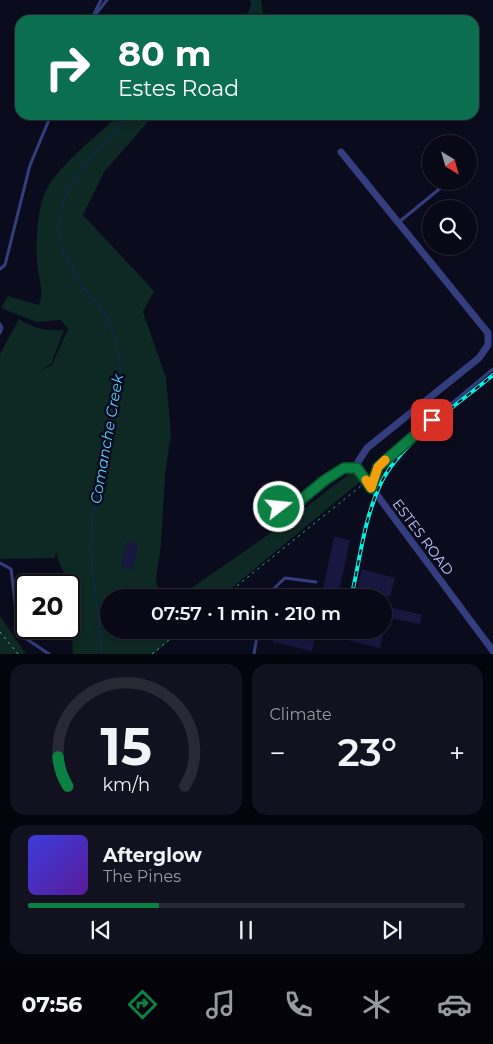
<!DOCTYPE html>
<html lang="en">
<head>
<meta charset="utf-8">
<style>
	body { margin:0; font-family:Montserrat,sans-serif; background:#11111f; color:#f1f3f6; height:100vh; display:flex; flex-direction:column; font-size:19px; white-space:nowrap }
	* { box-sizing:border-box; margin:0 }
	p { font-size:16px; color:#989aa1 }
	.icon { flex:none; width:28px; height:28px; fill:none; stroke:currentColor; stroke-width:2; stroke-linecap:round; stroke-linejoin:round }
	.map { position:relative; height:654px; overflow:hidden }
	.sheet { display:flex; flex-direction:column; gap:10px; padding:10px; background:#04040c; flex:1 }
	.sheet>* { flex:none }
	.top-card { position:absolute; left:15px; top:15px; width:464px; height:105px; border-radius:15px; box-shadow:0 2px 8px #0003,0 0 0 1px #292935; background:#0b6e4f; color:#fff; overflow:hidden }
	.needle { width:32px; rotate:143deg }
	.fabs { position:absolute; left:422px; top:135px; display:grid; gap:10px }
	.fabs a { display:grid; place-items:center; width:55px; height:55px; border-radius:50%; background:#080816; box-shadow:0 2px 8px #0003,0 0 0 1px #292935; font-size:25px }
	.speed { position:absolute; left:15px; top:574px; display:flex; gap:10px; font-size:25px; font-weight:700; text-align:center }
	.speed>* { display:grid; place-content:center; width:65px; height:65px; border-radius:50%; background:#080816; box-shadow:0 2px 8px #0003,0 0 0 1px #292935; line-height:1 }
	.speed .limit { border:2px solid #111; border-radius:8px; background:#fff; color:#111 }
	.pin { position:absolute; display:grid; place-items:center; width:42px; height:42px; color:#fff; margin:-21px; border-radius:10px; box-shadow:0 2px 8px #0006 }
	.me { position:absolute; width:55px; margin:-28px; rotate:74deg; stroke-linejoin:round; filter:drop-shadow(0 0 4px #0008) }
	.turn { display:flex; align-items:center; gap:18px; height:105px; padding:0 20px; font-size:22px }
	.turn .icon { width:65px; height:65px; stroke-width:2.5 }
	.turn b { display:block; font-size:35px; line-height:42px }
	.big { font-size:38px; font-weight:600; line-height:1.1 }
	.sheet .widget { flex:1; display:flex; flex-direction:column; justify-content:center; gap:8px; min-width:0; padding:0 18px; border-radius:15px; background:#11111f }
	.sheet .dial { align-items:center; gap:0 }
	.dial svg { height:130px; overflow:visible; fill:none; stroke:#292935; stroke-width:7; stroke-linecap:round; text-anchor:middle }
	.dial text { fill:#f1f3f6; stroke:none }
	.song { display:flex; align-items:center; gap:15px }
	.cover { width:60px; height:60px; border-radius:8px; background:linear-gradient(135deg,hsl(240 70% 55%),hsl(270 70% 35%)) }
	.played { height:5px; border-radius:2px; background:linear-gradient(90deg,#0b8043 30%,#292935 30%) }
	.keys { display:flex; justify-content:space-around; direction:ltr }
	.heat { display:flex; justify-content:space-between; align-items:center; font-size:28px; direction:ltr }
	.sheet .tiles { flex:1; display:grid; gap:10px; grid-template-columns:1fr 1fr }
	.widget:last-child { grid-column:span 2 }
	.trip { position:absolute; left:100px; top:589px; width:292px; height:50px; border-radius:25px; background:#080816; box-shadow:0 2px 8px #0003,0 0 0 1px #292935; font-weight:600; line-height:50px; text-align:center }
	.tabs { display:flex; height:80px; justify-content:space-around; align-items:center; background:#030309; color:#989aa1 }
	.tabs .icon { width:35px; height:35px }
	.tabs .active { color:#0b8043 }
	.tabs b { font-size:22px; color:#f1f3f6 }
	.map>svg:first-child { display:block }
	.green { fill:#0e2823 }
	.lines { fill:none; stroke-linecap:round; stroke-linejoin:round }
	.stream { stroke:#0a2a43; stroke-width:2 }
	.building { fill:#181740 }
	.path { stroke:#29b293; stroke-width:1; stroke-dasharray:2.5 4; stroke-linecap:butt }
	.service { stroke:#343e7f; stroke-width:3 }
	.minor { stroke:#343e7f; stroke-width:7 }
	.rail-casing { stroke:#00f3e3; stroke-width:4 }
	.rail { stroke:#0b0b1e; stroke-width:2; stroke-dasharray:5.5; stroke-linecap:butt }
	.route-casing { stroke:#07532c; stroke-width:12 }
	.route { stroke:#0b8043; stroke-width:9 }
	.slow { stroke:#f59e0b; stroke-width:9 }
	.labels { text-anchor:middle; stroke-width:5; stroke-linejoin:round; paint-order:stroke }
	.street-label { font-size:14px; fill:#c8cbff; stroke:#0b0b1e }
	.water-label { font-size:15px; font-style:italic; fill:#56cdff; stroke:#0b0b1e }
</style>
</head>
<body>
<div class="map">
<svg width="493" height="654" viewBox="0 0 493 654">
	<rect width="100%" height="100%" fill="#0b0b1e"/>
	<g class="green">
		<polygon points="250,0 261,0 264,20 245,20 251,6"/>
		<path d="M119,115H154L104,172L83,215L154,291L143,312L166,378L171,434L165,475L161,545L156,579L159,597L109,598V630H182L154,654H73L69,585H67C66,573 57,563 56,550L55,558L0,559V354L19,319C34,329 46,331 64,330L51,364L37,372L52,365L68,329L61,320L36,322L1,308L8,296L39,305C45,291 37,274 37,260C36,239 37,215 44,195C54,169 98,135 119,115Z"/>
		<polygon points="354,470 362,480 221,597 177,598 288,521"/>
		<polygon points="0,616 26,654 0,654"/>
	</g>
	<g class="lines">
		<g class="stream">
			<polyline points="252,20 254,0"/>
			<path d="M102,654L90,545L92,522L104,464L102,462C107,451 107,441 109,429C112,415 117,402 119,388C124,363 116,337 105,315C99,303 87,294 79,282C76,278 75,273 73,269C72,264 67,260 65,256C38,203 98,148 132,115"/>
		</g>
	</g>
	<g class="building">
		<polygon points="334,537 350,540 338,597 322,593"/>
		<polygon points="127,541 138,544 133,569 121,566"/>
		<polygon points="362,569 395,578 390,597 357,589"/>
		<polygon points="384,606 422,615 420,624 384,617"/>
		<polygon points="266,630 317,630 312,651 273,642 273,639 264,637"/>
		<polygon points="349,630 384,630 380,648 347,640"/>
	</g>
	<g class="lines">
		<g class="path">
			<polyline points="222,598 362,485"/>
			<polyline points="0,632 18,654"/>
			<polyline points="152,654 181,630"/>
		</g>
		<g class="service">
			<polyline points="94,14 101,0"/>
			<polyline points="91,20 107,0"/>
			<polyline points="399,222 443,186"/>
			<polyline points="0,269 5,265 30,165 51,115"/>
			<polyline points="0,324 2,328 0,333"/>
			<polyline points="372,487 378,467 386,458 493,369"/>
			<polyline points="258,503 266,507 291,508 325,480 344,468 356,468"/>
			<polyline points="0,563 11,569 19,634 49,654"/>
			<polyline points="264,598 285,578 316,582"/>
			<polyline points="254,654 258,630"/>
		</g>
		<polyline class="minor" points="341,152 488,333 488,345 479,358 367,448 358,462 357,468 493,651"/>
		<defs>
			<g id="rail">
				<path d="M351,598C360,560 364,518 381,483C400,443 458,404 493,375"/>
				<polyline points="342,636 344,630"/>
			</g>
		</defs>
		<use href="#rail" class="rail-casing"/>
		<use href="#rail" class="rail"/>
	</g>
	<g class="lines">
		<defs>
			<polyline id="route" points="279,507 291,508 325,480 344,468 357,468 371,488 378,467 432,420"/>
		</defs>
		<use href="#route" class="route-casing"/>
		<use href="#route" class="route"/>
		<polyline class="slow" points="366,480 371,488 378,467 385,460"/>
	</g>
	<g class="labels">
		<g class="street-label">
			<text transform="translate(423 537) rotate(53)" y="5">ESTES ROAD</text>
		</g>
		<g class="water-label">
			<text transform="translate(107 439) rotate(-80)" y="5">Comanche Creek</text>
		</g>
	</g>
</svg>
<div class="fabs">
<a><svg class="needle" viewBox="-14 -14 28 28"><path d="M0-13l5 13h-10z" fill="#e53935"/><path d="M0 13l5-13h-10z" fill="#989aa1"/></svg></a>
<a><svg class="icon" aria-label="search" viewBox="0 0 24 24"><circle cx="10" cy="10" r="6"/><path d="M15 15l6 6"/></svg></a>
</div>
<div class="speed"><div class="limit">20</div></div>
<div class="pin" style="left:432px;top:420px;background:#d93025"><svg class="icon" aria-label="arrive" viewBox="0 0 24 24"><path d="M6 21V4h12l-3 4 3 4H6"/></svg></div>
<svg class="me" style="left:279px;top:507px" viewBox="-20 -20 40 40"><circle r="17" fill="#0b8043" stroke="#fff" stroke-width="3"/><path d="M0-11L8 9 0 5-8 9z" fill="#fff"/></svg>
<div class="trip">07:57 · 1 min · 210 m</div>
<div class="top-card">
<div class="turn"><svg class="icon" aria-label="right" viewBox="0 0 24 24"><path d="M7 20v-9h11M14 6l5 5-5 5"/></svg><div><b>80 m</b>Estes Road</div></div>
</div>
</div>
<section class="sheet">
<div class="tiles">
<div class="widget dial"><svg viewBox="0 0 100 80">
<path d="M14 69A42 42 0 1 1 86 69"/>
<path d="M14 69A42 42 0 0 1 8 51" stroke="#0b8043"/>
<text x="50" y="56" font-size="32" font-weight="700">15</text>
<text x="50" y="72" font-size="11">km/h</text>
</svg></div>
<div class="widget"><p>Climate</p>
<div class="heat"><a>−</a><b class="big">23°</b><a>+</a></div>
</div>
<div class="widget">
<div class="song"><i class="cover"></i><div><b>Afterglow</b><p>The Pines</p></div></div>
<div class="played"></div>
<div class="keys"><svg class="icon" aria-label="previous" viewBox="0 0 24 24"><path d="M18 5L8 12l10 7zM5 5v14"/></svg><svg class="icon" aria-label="pause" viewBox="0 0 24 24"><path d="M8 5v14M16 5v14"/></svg><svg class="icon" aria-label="next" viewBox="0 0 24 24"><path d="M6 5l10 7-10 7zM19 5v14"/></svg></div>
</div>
</div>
</section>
<nav class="tabs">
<b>07:56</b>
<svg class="icon active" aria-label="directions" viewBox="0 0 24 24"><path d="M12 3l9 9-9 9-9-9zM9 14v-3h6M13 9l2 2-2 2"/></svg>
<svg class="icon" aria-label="music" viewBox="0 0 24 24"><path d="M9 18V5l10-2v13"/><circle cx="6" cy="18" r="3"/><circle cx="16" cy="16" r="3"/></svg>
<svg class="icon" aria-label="phone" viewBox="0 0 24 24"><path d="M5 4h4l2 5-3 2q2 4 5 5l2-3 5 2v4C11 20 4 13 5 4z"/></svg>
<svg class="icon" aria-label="climate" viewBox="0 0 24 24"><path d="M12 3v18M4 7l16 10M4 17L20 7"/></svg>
<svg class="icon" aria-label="car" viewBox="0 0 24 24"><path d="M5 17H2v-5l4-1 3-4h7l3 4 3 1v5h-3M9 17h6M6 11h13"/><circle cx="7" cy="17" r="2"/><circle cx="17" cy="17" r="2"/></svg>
</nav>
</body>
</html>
